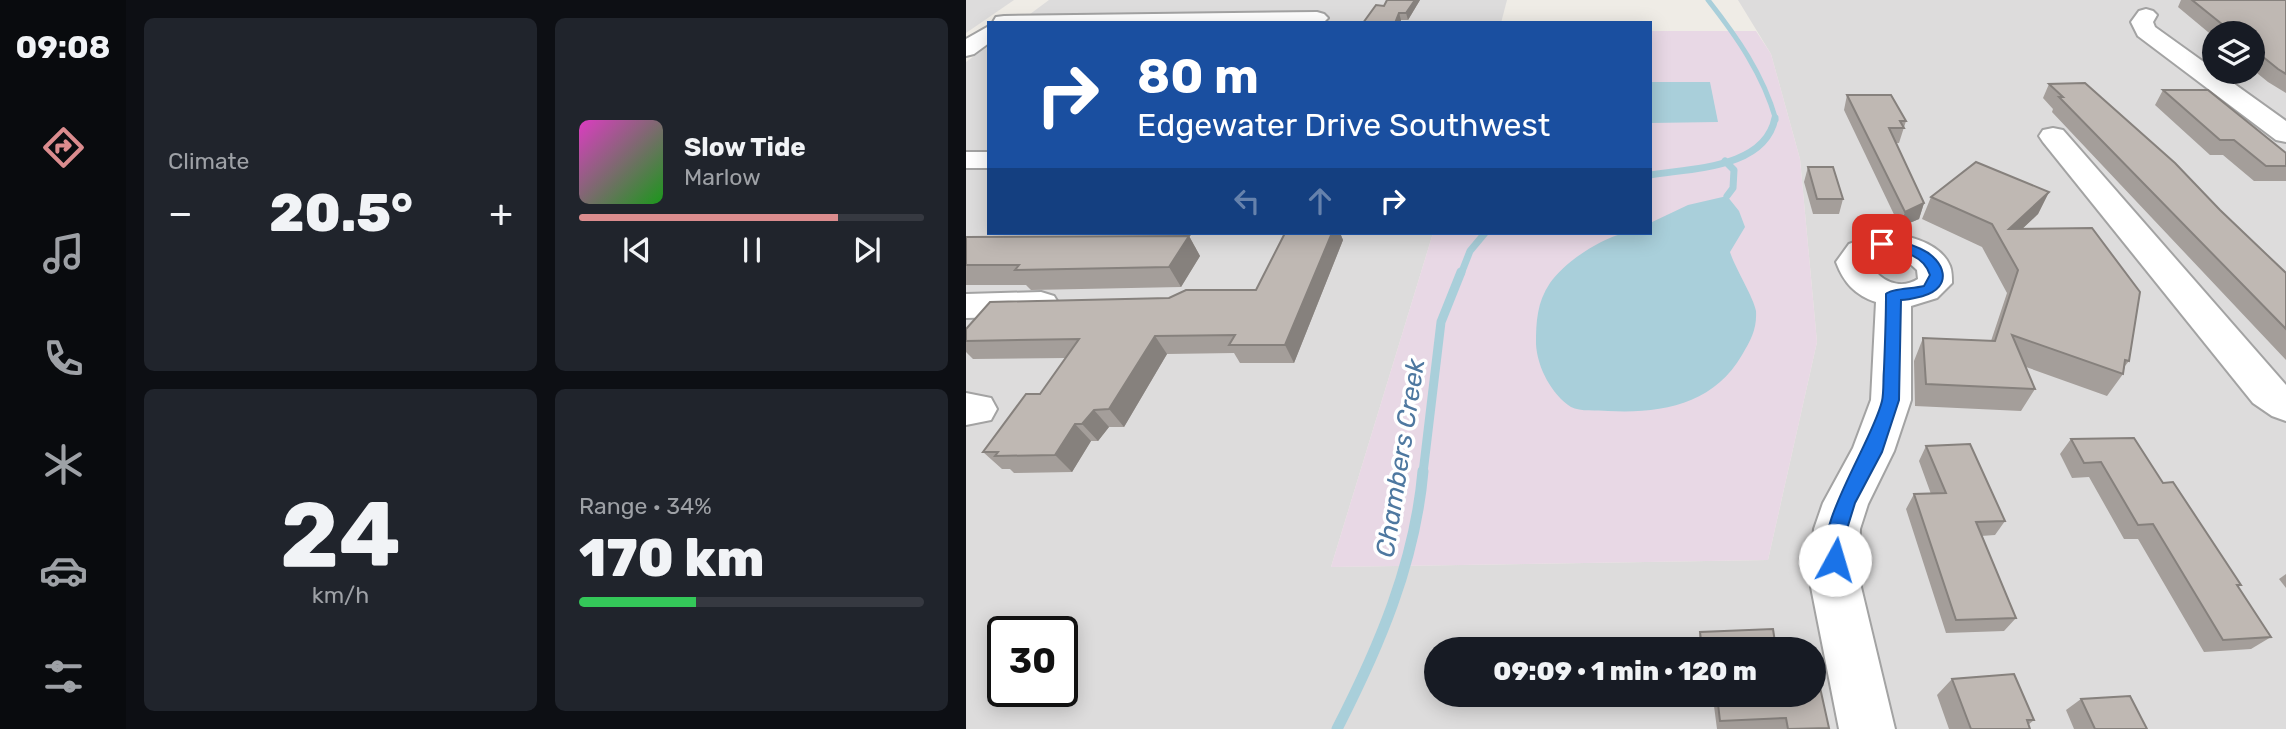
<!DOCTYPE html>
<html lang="en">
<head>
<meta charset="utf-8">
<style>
	body { margin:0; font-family:Rubik,sans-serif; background:#20242c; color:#f1f3f6; height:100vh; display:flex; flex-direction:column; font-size:26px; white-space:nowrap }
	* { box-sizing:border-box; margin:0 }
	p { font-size:23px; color:#9ea1a6 }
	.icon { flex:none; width:38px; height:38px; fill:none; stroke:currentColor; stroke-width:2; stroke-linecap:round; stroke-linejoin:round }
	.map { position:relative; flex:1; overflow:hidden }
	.sheet { display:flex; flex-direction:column; gap:18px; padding:18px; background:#0d0f14; width:840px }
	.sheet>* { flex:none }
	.banner { position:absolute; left:21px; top:21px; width:665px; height:214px; border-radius:0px; box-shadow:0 4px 18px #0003; background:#1a4fa0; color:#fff; overflow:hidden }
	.controls { position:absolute; left:1236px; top:21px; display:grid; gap:14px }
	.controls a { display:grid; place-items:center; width:63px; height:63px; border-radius:50%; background:#171b24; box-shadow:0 4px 18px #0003; font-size:35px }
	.speed { position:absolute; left:21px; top:616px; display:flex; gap:14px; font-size:35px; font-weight:700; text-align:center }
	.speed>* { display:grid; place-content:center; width:91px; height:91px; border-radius:50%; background:#171b24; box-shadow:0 4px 18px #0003; line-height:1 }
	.speed .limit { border:4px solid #111; border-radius:10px; background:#fff; color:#111 }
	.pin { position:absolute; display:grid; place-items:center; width:60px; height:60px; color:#fff; margin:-30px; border-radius:14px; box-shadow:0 4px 10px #0006 }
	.me { position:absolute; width:77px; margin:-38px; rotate:6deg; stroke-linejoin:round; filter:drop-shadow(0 0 5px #0008) }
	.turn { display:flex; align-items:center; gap:24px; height:147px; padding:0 35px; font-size:32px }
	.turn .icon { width:91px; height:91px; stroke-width:2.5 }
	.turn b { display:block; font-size:49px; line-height:60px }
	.lanes { display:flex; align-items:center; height:66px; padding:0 35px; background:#0003; justify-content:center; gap:35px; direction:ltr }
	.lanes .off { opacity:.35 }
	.big { font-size:52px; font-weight:800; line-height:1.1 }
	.sheet .card { flex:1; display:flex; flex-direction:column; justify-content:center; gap:10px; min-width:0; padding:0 24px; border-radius:10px; background:#20242c }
	.sheet .dial { align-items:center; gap:0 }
	.dial b { font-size:91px; line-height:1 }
	.song { display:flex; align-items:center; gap:21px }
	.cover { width:84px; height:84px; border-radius:10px; background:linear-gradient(135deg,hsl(310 70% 55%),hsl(120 70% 35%)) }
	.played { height:7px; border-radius:4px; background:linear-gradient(90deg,#db8c8e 75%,#363941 75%) }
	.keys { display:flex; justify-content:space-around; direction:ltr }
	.heat { display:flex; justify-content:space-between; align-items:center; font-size:38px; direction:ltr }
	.charge { height:10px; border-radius:5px; background:linear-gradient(90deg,#34c759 34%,#363941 0) }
	.sheet .tiles { flex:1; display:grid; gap:18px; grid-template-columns:repeat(2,1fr) }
	.trip { position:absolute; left:458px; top:637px; width:402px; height:70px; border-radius:35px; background:#171b24; box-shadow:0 4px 18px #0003; font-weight:800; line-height:70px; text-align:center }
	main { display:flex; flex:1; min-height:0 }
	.dock { display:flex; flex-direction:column; width:126px; justify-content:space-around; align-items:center; background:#090b0e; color:#9ea1a6 }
	.dock .icon { width:49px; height:49px }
	.dock .selected { color:#db8c8e }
	.dock b { font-size:32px; color:#f1f3f6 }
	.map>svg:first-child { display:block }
	.residential { fill:#dddcdc; fill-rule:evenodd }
	.industrial { fill:#e8d8e5 }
	.water { fill:#a9cfda }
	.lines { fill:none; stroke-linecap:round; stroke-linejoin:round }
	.stream-far3 { stroke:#a9cfda; stroke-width:5 }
	.stream-far2 { stroke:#a9cfda; stroke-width:7 }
	.stream-far1 { stroke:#a9cfda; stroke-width:9 }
	.stream { stroke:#a9cfda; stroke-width:11 }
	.minor-casing { stroke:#a3a3a3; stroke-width:4 }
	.minor { fill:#fff; fill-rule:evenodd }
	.wall { fill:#a49e9a }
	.shaded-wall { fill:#86817d }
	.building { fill:#bfb8b3; stroke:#86817d; stroke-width:2 }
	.route { fill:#1a73e8; stroke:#114b97; stroke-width:2 }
	.labels { text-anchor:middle; stroke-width:7; stroke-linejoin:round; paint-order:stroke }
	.water-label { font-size:26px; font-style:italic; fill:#4e78a0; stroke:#fff }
</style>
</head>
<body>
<main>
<nav class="dock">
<b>09:08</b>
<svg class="icon selected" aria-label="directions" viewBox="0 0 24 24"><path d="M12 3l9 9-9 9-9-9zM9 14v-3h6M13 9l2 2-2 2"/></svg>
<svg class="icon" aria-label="music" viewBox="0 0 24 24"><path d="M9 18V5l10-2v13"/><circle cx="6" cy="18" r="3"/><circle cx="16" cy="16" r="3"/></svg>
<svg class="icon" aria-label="phone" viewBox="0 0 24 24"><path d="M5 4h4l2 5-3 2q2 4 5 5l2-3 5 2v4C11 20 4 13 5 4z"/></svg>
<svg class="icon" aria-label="climate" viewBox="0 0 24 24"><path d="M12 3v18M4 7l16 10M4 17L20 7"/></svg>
<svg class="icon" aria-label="car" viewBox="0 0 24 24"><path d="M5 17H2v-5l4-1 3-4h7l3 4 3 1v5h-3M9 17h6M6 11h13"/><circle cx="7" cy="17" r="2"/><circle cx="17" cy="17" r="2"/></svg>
<svg class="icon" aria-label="filters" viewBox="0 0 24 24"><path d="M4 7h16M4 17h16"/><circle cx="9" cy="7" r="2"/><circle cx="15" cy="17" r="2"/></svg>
</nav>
<section class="sheet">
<div class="tiles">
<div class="card"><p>Climate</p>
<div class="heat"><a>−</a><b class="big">20.5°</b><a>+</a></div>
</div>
<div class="card">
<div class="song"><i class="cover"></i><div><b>Slow Tide</b><p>Marlow</p></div></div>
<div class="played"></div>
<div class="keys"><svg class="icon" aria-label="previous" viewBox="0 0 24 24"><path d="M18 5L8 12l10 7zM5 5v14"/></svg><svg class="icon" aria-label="pause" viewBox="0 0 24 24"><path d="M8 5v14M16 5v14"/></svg><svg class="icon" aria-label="next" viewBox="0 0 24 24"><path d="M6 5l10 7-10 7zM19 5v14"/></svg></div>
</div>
<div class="card dial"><b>24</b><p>km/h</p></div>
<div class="card"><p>Range · 34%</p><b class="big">170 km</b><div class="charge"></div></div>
</div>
</section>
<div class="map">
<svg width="1320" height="729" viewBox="0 0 1320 729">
	<rect width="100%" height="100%" fill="#efece6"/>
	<g class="residential">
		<polygon points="0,0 48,0 0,33"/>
		<polygon points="83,0 541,0 535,23 52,23"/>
		<path d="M772,0H1320V729H0V62L23,45V233H467L365,567L802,560L851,342L834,159L805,54ZM1248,33H1286V72H1248ZM37,632H96V691H37ZM471,649H849V695H471Z"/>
	</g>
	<polygon class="industrial" points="684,31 790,31 805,54 834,159 851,342 802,560 365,567 467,233 684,233"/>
	<g class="water">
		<polygon points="684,82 744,82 752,122 684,123"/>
		<path d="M761,196L773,211L779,227L764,252C769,268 788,298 790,311C791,329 785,340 776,355C748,404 695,414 642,411C632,410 614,412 605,407C586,395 571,367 570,344C570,322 571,302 584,283C599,262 632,240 658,233C666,231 676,233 684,233V223L722,205Z"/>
	</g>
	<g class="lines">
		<path class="stream-far3" d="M742,0C771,37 797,74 810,120"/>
		<g class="stream-far2">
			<polyline points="759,161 768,170 767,188 761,196"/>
			<path d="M684,175C725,168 799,169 809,118"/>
			<polyline points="495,274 504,251 519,233"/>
		</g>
		<polyline class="stream-far1" points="457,473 475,322 495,272"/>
		<path class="stream" d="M371,729C413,647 449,563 457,471"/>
		<defs>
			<g id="minor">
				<polygon points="1180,9 1187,11 1191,15 1187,22 1189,27 1320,121 1320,142 1310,140 1172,36 1165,22 1173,11"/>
				<polygon points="351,12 358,14 362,18 358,22 27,22 30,17 38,16"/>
				<polygon points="23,26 23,43 8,54 0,56 0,39"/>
				<polygon points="1087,128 1097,130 1320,385 1320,421 1306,416 1287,403 1077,142 1073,136 1077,130"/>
				<rect x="0" y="152" width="23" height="16"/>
				<path d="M910,234C934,232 974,241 984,266C986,271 986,278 986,283L971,298L945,306V400L928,451L902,504L894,529L893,560L895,587L929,729H873L845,587V560L848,529L857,503L887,448L905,400L910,302C889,295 878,283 870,262L883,244ZM912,254C929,253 940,259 951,270L952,279C934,291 911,280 904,262Z"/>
				<polygon points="75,292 88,296 93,304 88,312 75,316 0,318 0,294"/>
				<polygon points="0,393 25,398 31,409 25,420 0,425"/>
			</g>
		</defs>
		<use href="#minor" class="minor-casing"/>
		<use href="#minor" class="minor"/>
	</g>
	<g class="wall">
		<polygon points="421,0 454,0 442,20 435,20 434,23 397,23 418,6"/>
		<polygon points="1215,0 1320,0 1320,93 1302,82 1286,69 1286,33 1248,33 1248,37 1212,7"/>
		<polygon points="1083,84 1254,210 1320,273 1320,360 1086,112 1087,109 1077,98"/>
		<polygon points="1197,90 1320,153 1320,181 1288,181 1257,155 1244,155 1189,105"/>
		<polygon points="881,95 940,121 933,143 930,143 958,203 953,219 934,227 878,110"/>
		<polygon points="842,167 877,199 873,214 847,214 838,182"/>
		<polygon points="1083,192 1072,214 1056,229 1163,361 1159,366 1157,374 1141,396 1060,367 1069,389 1055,411 949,406 948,361 957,338 1025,341 1041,293 1016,247 956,219 965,197"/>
		<polygon points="319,233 374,233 377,240 328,363 274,363 268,353 201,354 158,427 143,427 132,441 125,441 106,472 48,473 44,469 36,469 17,452 74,394 100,358 7,359 0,352 0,329 203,298 290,290"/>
		<polygon points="223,236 234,256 215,287 65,290 60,285 0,285 0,237"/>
		<polygon points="1105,439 1197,483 1275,585 1272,587 1305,637 1285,649 1238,652 1172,539 1158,539 1123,477 1106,478 1094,454"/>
		<polygon points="960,446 1039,521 1029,535 1015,536 1050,618 1038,631 980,633 940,509 948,494 965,494 953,461"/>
		<polygon points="1320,574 1320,588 1313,579"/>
		<polygon points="734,632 810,649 732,649 732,645"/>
		<polygon points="986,679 1068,720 1062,725 1064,729 983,729 971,695"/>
		<polygon points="737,695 849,695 863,728 862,729 751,729 748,706 739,706"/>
		<polygon points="1115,699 1181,729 1108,729 1100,710"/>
	</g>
	<g class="shaded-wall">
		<polygon points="449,0 454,0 442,20 440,13"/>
		<polygon points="433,13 435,20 434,23 429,23"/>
		<polygon points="1083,192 1072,214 1038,246 1043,229"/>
		<polygon points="958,203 953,219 934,227 939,212"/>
		<polygon points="366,233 374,233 377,240 328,363 319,345"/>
		<polygon points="223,236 234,256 215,287 203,267"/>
		<polygon points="189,336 201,354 158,427 143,409"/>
		<polygon points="128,410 143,427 132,441 116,424"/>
		<polygon points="109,424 125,441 106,472 89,455"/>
	</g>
	<g class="building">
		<polygon points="421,0 449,0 440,13 433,13 429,23 397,23 410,5 418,6"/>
		<polygon points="1226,0 1320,0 1320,74 1312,69 1286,48 1286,33 1267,33"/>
		<polygon points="1119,83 1209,163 1254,210 1320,273 1320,329 1093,97 1097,97 1083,84"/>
		<polygon points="1197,90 1242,90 1320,153 1320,166 1300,166 1268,140 1254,140"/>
		<polygon points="881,95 925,95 940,121 934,121 938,128 923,128 958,203 939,212"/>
		<polygon points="1010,162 1083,192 1043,229 1126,228 1174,292 1163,361 1159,360 1157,374 1046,335 1069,389 960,384 957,338 1029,341 1052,270 1026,224 965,197"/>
		<polygon points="842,167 867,167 877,199 851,199"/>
		<polygon points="319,233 366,233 319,345 263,345 269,335 189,336 143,409 128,410 116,424 109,424 89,455 29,456 32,452 17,452 60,394 74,394 113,339 0,341 0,329 24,302 203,298 220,290 290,290"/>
		<polygon points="223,236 203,267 49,270 53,265 0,265 0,237"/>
		<polygon points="1168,438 1197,483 1207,482 1275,585 1271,585 1305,637 1257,640 1187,524 1172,525 1135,462 1118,463 1105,439"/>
		<polygon points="1004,444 1039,521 1010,522 1050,618 990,620 948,494 980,493 960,446"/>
		<polygon points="807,629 810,649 736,649 734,632"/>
		<polygon points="1048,674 1068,720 1061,720 1064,729 1005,729 986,679"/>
		<polygon points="849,683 853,683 863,728 822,729 820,718 754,721 751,695 741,695 849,695"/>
		<polygon points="1164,696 1181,729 1129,729 1115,699"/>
	</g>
	<path class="route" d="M916,239C930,240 943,243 955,249C979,260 988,287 957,296C949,298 943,300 935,300L933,400L916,452L889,503L881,529L876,566L869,569L862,566C845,529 906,443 916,401C918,392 917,380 918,369C919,344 920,319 920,294C926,288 947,289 958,286L964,275C957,252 931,251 912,247L910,244Z"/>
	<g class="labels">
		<g class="water-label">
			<text transform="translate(434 458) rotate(-81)" y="9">Chambers Creek</text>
		</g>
	</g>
</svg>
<div class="controls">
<a><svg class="icon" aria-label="layers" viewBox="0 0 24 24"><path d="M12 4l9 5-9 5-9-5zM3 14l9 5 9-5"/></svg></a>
</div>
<div class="speed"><div class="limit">30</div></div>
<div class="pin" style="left:916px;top:244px;background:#d93025"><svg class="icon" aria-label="arrive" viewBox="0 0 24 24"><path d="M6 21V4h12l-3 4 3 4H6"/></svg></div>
<svg class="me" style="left:869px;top:560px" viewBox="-20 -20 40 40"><circle r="19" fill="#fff"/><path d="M0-13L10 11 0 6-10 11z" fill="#1a73e8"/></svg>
<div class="trip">09:09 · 1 min · 120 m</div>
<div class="banner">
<div class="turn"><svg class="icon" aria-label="right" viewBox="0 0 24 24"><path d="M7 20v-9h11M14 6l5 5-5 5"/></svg><div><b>80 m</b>Edgewater Drive Southwest</div></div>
<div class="lanes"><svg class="icon off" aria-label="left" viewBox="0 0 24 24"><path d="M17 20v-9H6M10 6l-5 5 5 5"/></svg><svg class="icon off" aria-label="ahead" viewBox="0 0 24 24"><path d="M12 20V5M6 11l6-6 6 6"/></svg><svg class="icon" aria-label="right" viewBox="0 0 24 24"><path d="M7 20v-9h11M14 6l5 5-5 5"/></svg></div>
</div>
</div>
</main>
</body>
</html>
